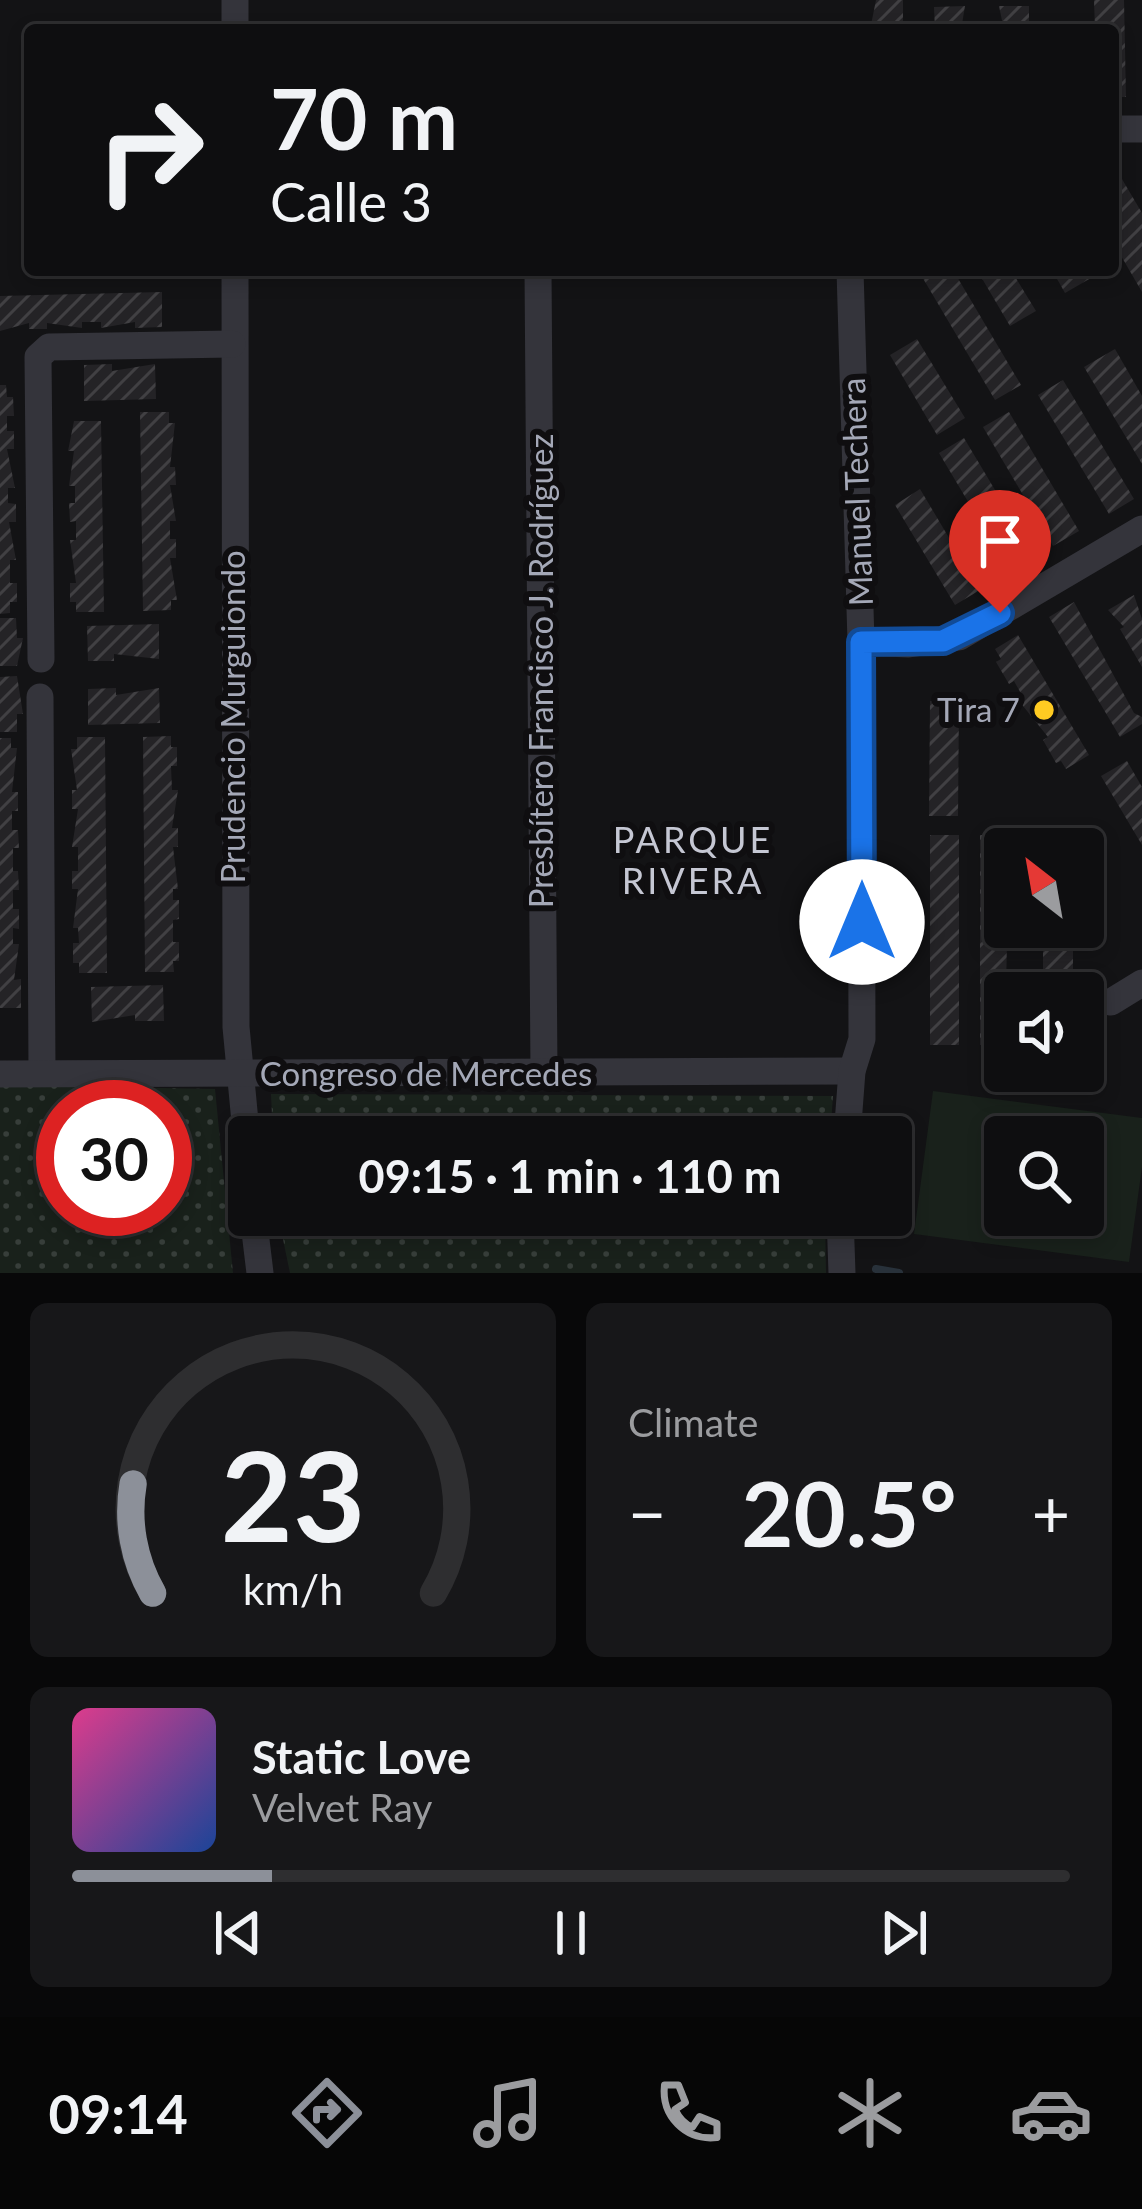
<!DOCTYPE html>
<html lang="en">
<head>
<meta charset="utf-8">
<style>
	body { margin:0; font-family:Lato,sans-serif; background:#171719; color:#f1f3f6; height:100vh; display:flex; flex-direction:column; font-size:45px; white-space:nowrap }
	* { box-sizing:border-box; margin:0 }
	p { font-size:39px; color:#9b9c9f }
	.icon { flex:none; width:66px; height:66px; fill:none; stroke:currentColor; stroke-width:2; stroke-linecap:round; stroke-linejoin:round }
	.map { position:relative; height:1273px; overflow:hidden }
	.drawer { display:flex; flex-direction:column; gap:30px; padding:30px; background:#080809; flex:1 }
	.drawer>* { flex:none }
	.banner { position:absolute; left:24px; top:24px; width:1095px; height:252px; border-radius:12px; box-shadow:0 6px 18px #0003,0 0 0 3px #2e2e30; background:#0e0e10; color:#f1f3f6; overflow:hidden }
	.needle { width:78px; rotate:329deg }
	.fabs { position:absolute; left:984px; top:828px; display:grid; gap:24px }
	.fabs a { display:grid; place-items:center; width:120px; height:120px; border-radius:12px; background:#0e0e10; box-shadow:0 6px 18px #0003,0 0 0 3px #2e2e30; font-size:60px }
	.speed { position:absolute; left:36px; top:1080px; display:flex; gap:24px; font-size:60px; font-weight:700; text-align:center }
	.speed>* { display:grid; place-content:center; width:156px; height:156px; border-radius:50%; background:#0e0e10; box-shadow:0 6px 18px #0003,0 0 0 3px #2e2e30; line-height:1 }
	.speed .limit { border:18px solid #d22; background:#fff; color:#111 }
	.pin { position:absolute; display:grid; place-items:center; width:102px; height:102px; color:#fff; margin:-123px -51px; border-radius:50% 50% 50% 0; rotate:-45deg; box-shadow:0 0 12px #0007 }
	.pin .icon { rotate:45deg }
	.me { position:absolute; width:132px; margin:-66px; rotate:0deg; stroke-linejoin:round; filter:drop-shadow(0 0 9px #0008) }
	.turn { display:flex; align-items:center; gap:42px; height:252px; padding:0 48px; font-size:54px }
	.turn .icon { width:156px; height:156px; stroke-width:2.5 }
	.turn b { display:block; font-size:84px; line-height:102px }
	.big { font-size:90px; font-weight:700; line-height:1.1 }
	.drawer .widget { flex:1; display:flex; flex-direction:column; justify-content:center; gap:18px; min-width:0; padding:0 42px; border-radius:18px; background:#171719 }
	.drawer .dial { align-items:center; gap:0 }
	.dial svg { height:312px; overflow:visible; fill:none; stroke:#2e2e30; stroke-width:7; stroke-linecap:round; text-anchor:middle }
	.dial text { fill:#f1f3f6; stroke:none }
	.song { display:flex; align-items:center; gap:36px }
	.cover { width:144px; height:144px; border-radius:18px; background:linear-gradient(135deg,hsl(330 70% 55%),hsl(220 70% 35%)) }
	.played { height:12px; border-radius:6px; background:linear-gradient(90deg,#8c9099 20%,#2e2e30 20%) }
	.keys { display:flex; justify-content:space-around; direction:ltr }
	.heat { display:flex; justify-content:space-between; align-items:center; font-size:66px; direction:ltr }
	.drawer .tiles { flex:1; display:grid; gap:30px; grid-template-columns:1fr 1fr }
	.widget:last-child { grid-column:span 2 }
	.trip { position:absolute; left:228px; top:1116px; width:684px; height:120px; border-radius:12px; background:#0e0e10; box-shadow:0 6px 18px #0003,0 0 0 3px #2e2e30; font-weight:700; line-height:120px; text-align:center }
	.dock { display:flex; height:192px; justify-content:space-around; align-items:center; background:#060606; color:#9b9c9f }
	.dock .icon { width:84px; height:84px }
	.dock .selected { color:#8c9099 }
	.dock b { font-size:54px; color:#f1f3f6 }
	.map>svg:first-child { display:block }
	.grass { fill:url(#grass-dots); fill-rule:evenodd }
	.park { fill:#19211b; fill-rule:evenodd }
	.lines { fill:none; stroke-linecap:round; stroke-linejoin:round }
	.stream { stroke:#28313a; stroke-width:8 }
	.building { fill:url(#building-hatch) }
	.street { stroke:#34343b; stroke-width:27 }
	.route-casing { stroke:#114b97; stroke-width:30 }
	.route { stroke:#1a73e8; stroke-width:21 }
	.poi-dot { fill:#ffcb22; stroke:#0f0e10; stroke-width:4.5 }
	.labels { text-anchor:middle; stroke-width:12; stroke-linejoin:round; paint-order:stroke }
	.street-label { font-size:33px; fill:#a4a8b7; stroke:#0f0e10 }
	.poi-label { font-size:33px; fill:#a4a8b7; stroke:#0f0e10; text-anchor:end }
	.neighbourhood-label { font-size:36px; letter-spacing:3px; fill:#c5c7d3; stroke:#0f0e10 }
</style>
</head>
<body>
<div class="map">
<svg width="1142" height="1273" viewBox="0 0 1142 1273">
	<defs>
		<pattern id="grass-dots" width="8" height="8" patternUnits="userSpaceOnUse" patternTransform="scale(3)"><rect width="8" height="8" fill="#19211b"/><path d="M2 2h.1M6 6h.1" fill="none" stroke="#373e3a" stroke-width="1.8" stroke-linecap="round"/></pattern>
		<pattern id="building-hatch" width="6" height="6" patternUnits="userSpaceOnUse" patternTransform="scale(3)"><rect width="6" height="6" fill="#242326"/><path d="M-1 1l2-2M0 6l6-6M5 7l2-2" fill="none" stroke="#414043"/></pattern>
	</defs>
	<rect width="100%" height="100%" fill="#131315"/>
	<g class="grass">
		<path d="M0,1085L215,1089L233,1273H0ZM63,1107H165V1209H63Z"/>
		<polygon points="271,1094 833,1096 830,1137 273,1137"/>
		<polygon points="278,1215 825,1215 826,1273 290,1273"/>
	</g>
	<path class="park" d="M933,1091L1142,1118V1167L1129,1262L914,1234ZM1005,1137H1083V1215H1005Z"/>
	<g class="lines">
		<polyline class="stream" points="876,1269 899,1273"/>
	</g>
	<g class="building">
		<polygon points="876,0 903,0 903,30 870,30"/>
		<polygon points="1094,0 1124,0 1126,97 1113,97 1113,30 1095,30"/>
		<polygon points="965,6 961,30 935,30 934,7"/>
		<polygon points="999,6 1029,6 1029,30 1004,30"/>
		<polygon points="1119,174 1142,213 1142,292 1113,242 1113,177"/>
		<polygon points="918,270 953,270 1021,385 995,400"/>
		<polygon points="977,270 1011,270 1036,311 1010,326"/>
		<polygon points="1052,270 1087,270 1091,278 1065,293"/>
		<polygon points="162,292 162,327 135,328 135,322 101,328 101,322 82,322 82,328 47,323 47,329 29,329 29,323 0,331 0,296"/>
		<polygon points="917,339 965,418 937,435 890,355"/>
		<polygon points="1115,349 1142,396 1142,464 1084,367"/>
		<polygon points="112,364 112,371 155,364 156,399 84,401 84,365"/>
		<polygon points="1063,380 1134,499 1109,514 1038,395"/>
		<polygon points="0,385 6,385 7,397 13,397 14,416 7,416 7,431 14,431 14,449 7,449 15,488 8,488 8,503 16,504 16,522 9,522 16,560 10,560 10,583 17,583 17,602 10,602 10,613 0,614"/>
		<polygon points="140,412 169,412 169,423 175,423 170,467 175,467 176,485 170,485 176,521 170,521 170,539 176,539 176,558 170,558 177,600 171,600 171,610 143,611"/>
		<polygon points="1009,412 1079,531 1053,546 983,427"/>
		<polygon points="74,421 101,421 104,612 76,612 76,602 70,602 70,583 76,583 70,540 76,540 76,521 70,522 69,503 75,503 75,486 69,486 74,451 68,451"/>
		<polygon points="964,438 1035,557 1010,572 939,453"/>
		<polygon points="920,489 980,590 955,605 895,505"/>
		<polygon points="1134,595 1142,619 1142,667 1120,629 1124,627 1108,610"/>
		<polygon points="1074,602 1134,713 1142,717 1142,724 1120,737 1049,617"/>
		<polygon points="0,618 16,618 17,638 23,638 17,666 0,666"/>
		<polygon points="159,624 159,659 114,654 114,661 88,661 87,626"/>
		<polygon points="1018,635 1089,755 1066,769 1061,761 1056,763 1043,740 1048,737 1019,701 1024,699 1014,681 1009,684 996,662 1001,659 995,649"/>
		<polygon points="17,676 23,714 17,714 17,732 0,732 0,677"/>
		<polygon points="116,688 116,695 159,688 160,723 88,725 88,689"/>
		<polygon points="930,701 959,701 958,816 929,816"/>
		<polygon points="171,736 171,747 177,747 177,766 171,766 172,790 178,790 172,828 178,828 178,847 173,847 178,889 173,889 173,900 179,900 179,919 173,920 173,942 179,942 179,961 173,961 174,972 145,972 143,737"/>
		<polygon points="77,737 105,737 107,973 79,973 79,963 73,963 73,943 79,943 78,928 73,928 78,889 72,889 72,871 78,871 78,847 72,847 78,809 72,809 72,790 77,790 71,749 77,749"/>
		<polygon points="0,738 11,738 11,748 17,748 12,792 18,792 18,811 12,811 12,830 18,830 19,848 13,848 13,871 18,871 19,890 13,890 13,909 19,909 19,929 13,928 13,944 19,944 14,980 21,979 21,1008 0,1008"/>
		<polygon points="1127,761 1142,787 1142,845 1101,776"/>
		<rect x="930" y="835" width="29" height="210"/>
		<polygon points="980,835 1009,835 1005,1044 980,1045"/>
		<rect x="1043" y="835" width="30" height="14"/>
		<rect x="1043" y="927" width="30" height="66"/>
		<polygon points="163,985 164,1021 135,1021 135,1015 92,1022 91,987"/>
	</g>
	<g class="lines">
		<g class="street">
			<polyline points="235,0 235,30"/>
			<polyline points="1113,129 1142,129"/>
			<polyline points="235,270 236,1027 249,1164"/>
			<polyline points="538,270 544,1073"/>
			<polyline points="861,642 909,644 959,637 1142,529"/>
			<polyline points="41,659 38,357 49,347 232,344"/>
			<polyline points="40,697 42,1072"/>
			<polyline points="1111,1002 1142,983"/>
			<polyline points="0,1074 852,1071"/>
			<polyline points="847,1137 852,1071 862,1039 861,642 850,270"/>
			<polyline points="253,1215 260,1273"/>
			<polyline points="840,1215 842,1273"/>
		</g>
	</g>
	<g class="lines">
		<defs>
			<polyline id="route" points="862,922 861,642 943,641 1000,613"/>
		</defs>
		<use href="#route" class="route-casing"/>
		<use href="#route" class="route"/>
	</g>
	<circle class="poi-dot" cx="1044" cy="710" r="12"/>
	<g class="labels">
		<g class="street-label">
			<text transform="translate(857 492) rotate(-92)" y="12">Manuel Techera</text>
			<text transform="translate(541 671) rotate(-90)" y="12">Presbítero Francisco J. Rodríguez</text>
			<text transform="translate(233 717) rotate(-90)" y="12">Prudencio Murguiondo</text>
			<text x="426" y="1086">Congreso de Mercedes</text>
		</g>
		<g class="poi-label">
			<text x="1020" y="722">Tira 7</text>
		</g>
		<g class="neighbourhood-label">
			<text x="693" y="853">PARQUE<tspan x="693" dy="41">RIVERA</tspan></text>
		</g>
	</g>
</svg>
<div class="fabs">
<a><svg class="needle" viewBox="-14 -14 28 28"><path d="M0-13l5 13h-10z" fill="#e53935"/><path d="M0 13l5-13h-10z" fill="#9b9c9f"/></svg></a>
<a><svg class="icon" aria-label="sound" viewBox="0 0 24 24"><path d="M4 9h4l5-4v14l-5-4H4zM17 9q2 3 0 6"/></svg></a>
<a><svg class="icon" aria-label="search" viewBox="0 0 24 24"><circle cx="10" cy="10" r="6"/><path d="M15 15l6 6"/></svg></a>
</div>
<div class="speed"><div class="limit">30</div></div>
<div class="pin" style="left:1000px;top:613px;background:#d93025"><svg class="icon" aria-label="arrive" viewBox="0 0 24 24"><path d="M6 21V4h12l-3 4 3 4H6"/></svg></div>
<svg class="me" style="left:862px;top:922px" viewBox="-20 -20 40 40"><circle r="19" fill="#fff"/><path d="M0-13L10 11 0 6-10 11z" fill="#1a73e8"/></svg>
<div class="trip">09:15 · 1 min · 110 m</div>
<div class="banner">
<div class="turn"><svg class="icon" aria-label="right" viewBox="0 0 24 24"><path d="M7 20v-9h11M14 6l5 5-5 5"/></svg><div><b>70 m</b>Calle 3</div></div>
</div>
</div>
<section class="drawer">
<div class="tiles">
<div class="widget dial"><svg viewBox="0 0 100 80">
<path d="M14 69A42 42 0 1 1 86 69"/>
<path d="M14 69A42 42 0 0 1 9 41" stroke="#8c9099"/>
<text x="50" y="56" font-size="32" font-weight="700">23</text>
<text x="50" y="72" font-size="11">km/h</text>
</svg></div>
<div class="widget"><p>Climate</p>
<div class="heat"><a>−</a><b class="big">20.5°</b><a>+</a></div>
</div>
<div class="widget">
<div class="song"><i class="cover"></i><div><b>Static Love</b><p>Velvet Ray</p></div></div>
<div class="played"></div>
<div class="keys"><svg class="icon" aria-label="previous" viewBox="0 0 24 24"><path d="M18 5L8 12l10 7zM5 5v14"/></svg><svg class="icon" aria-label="pause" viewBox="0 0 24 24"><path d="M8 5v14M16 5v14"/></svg><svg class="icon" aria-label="next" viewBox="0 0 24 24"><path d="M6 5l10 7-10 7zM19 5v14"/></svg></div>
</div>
</div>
</section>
<nav class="dock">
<b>09:14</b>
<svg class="icon selected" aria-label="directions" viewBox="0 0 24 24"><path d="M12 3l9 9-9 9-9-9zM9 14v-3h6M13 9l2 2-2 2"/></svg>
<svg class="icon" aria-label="music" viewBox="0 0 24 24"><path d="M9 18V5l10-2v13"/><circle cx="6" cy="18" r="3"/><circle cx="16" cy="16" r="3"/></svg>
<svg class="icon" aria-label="phone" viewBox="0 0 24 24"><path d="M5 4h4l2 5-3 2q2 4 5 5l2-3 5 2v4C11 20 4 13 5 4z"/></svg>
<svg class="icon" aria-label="climate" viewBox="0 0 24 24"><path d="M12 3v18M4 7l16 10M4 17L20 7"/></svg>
<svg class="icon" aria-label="car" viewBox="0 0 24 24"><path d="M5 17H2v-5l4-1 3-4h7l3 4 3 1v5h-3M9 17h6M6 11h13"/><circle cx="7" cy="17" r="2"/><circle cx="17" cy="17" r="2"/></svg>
</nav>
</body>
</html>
